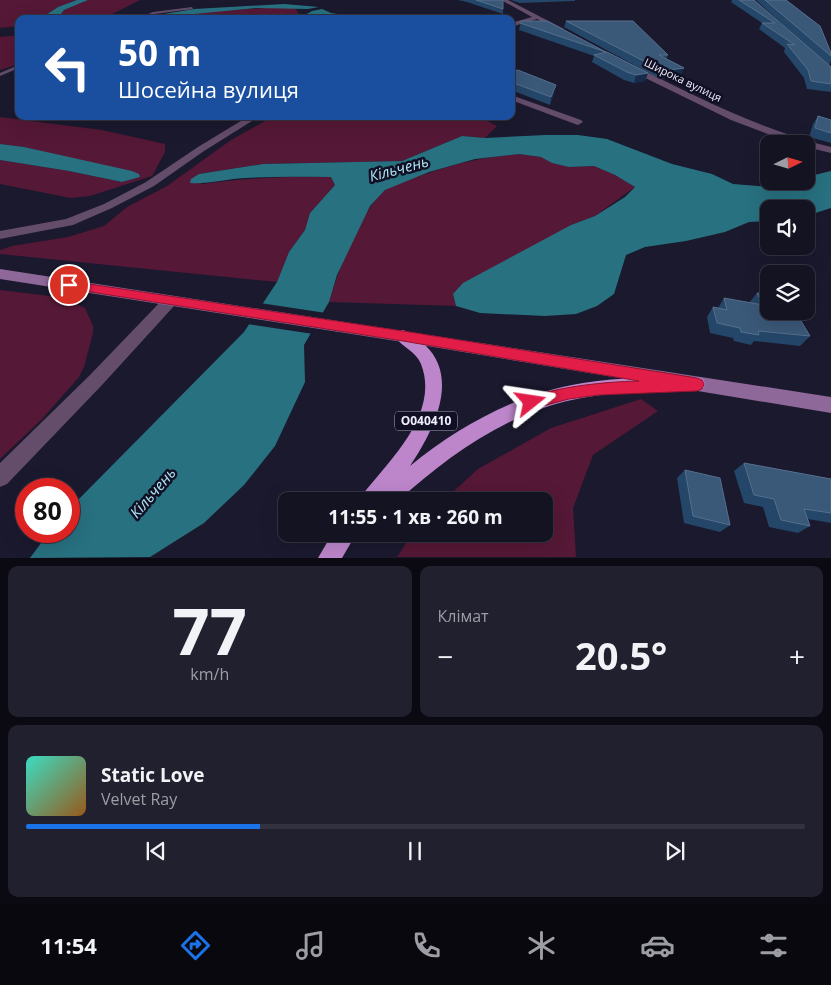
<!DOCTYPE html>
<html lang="uk">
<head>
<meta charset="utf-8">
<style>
	body { margin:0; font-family:"Open Sans",sans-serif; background:#21202f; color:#f1f3f6; height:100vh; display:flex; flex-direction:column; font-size:19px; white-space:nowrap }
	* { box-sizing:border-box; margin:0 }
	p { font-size:16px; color:#9d9ea5 }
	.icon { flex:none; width:28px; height:28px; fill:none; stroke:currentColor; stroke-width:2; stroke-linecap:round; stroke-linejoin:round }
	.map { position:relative; height:558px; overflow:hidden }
	.side { display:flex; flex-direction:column; gap:8px; padding:8px; background:#0b0a13; flex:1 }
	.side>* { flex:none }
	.top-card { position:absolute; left:15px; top:15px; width:500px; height:105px; border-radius:10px; box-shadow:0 5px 20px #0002,0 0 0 1px #333240; background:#1a4fa0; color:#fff; overflow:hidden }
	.needle { width:32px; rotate:85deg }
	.buttons { position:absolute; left:760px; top:135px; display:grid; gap:10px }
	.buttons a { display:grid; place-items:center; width:55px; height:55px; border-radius:10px; background:#141322; box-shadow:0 5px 20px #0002,0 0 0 1px #333240; font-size:25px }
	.speed { position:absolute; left:15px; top:478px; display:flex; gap:10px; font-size:25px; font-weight:700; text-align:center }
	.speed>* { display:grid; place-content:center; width:65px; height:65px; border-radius:50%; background:#141322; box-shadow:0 5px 20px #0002,0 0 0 1px #333240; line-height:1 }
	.speed .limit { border:8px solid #d22; background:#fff; color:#111 }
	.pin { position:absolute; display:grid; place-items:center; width:42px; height:42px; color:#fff; margin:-21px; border:2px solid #fff; border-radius:50%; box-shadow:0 1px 5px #0007 }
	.me { position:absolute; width:55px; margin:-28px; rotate:75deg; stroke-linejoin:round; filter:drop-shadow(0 0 4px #0008) }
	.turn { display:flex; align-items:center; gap:18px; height:105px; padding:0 20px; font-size:22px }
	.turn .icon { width:65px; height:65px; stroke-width:2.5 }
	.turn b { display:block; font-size:35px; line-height:42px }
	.big { font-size:38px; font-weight:700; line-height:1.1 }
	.side .widget { flex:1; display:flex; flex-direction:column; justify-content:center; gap:8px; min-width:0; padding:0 18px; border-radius:10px; background:#21202f }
	.side .dial { align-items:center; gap:0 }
	.dial b { font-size:65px; line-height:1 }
	.song { display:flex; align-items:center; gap:15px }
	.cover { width:60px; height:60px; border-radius:8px; background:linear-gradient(135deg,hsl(170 70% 55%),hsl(30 70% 35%)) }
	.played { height:5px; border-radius:2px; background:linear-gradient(90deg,#1a73e8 30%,#333240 30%) }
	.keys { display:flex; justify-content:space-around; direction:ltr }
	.heat { display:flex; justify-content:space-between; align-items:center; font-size:28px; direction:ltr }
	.side .tiles { flex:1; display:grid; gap:8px; grid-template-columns:1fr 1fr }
	.widget:last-child { grid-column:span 2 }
	.trip { position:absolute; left:278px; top:492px; width:275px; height:50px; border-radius:10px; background:#141322; box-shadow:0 5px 20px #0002,0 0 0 1px #333240; font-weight:700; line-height:50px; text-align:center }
	.dock { display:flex; height:80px; justify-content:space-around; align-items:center; background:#08080e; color:#9d9ea5 }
	.dock .icon { width:35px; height:35px }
	.dock .current { color:#1a73e8 }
	.dock b { font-size:22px; color:#f1f3f6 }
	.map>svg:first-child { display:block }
	.green { fill:#551836 }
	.water { fill:#287181 }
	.pier { fill:#1a192e }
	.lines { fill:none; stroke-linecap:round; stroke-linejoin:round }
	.service { fill:#644c6b; fill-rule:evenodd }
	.minor { fill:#644c6b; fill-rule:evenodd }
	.secondary { fill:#8e6898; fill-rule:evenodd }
	.trunk { fill:#bd86cb; fill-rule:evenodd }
	.wall { fill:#244668 }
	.shaded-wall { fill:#172c4a }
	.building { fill:#3a5878; stroke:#566f8d }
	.route { fill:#e11d48; stroke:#92132f }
	.labels { text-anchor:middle; stroke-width:5; stroke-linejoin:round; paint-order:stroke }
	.far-street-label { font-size:11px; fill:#ededfc; stroke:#110f24 }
	.shield { fill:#110f24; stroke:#abaabb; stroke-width:1 }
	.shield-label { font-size:12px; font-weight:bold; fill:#ededfc }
	.water-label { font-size:15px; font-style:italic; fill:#ace6f5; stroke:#110f24 }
</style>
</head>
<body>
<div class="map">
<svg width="831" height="558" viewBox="0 0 831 558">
	<rect width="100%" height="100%" fill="#1a192e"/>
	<g class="green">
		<polygon points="0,0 77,0 58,7 40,19 19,19 19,26 0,28"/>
		<polygon points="88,0 140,0 104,18 57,19 64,10"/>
		<polygon points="280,7 295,8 302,19 156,19 201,12"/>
		<polygon points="19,35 19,64 0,70 0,37"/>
		<path d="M279,116H478L497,126L485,138L462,136L402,161L263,164L199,174L202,184C245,178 288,176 331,177L335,185L310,213L305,230L289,252L277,282L0,254V250L12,246L68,237L104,226L127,207L167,186L231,140L267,120Z"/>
		<polygon points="0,117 102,130 165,144 165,152 152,176 90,196 71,198 0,184 0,160 69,171 122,182 140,177 24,147 0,144"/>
		<path d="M519,154L542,157L552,163L569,167L594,166L615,175L635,187L595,216L571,225L453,294L456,306L329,302C339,269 358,216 383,192C390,186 402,183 411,179C446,166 482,156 519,154Z"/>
		<polygon points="0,290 58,297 72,302 85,308 93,326 93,333 84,367 79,377 42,419 0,459"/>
		<polygon points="641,399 658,411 593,455 573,508 576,557 397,557 412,534 544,534 544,501 443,501 478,469 551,428"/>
	</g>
	<g class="water">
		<polygon points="77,0 88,0 64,10 57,19 40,19 58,7"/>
		<polygon points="284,4 319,7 308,9 256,8 143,19 146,17 194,9"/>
		<polygon points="322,9 331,13 350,16 421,19 300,18 312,11"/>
		<path d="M546,135H578L607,139L672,164L712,174L733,184L772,187L791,181H806V177L831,171V208L806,216V209H769V221L749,222L725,232L686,241L645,247L626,255L614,294L597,306L576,314L545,316L480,313L456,306L453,294L463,283L571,225L595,216L625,197L635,187L615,175L594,166L569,167L552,163L541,157L519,154L475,159L429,172L385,190L370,206L337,275L329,302L304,345L305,382L275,446L244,485L204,523L150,557L30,558L50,531H69V509L244,332L277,282L289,252L305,230L310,213L335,185L331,177C298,177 265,176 233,179C218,181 205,184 190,183L191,179L199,174L263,164L402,161L462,136L485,138Z"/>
		<polygon points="0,144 24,147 132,171 139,174 140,177 122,182 69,171 0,160"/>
	</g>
	<polygon class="pier" points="260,303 326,313 313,334 247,324"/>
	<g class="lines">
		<g class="service">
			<polygon points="192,7 193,9 154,14 142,19 137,19 153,12"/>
			<polygon points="19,65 19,68 0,76 0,73"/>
		</g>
		<g class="minor">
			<polygon points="501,0 508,0 564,29 559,30 537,19 511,27 511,23 532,17"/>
			<path d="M627,65H633C697,97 761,130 831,147V153L806,147V144H794L731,120L627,69Z"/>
			<polygon points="511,95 581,120 583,122 578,125 575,124 511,100"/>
			<polygon points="249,116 260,116 204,151 154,186 112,208 73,225 0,239 0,231 66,219 104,204 146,182 198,147"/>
			<polygon points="170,296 175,297 177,301 175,305 102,385 7,484 0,487 0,463 90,375 165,297"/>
		</g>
		<polygon class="secondary" points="0,269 831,397 831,413 403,342 0,279"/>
		<g class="trunk">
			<path d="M403,330C411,333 419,339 425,345C461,379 432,433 410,466C460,425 519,393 583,383C621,377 659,377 697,377L703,379L705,384L703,389L697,391C654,392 609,391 567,401C502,417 447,457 398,501H360L363,494C391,459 440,413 421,364C416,351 401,347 395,336L398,332Z"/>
			<polygon points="332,534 356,534 342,558 318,558"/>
		</g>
	</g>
	<g class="wall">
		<polygon points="458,0 503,0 503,14 467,2"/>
		<polygon points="511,0 575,0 575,1 520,3"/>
		<polygon points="732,0 754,0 811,50 756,0 786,0 831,56 831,61 829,65 831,67 831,92 807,89 804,78 784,52 785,48 759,29 762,23 731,2"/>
		<polygon points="521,21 606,52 648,73 645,81 634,83 624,80 592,62 594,56 519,30"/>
		<polygon points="566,21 668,55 666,59 681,75 660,79 564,27"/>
		<polygon points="511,72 554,93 550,105 511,90"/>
		<polygon points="818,116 831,120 831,143 809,137 813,124"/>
		<polygon points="757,293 810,336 800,346 754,341 751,345 734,341 733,338 710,333 707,317 713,307 718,308 724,298 749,303"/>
		<polygon points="744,463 831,479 831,523 808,519 810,526 798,533 769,527 763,507 744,503 734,471"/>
		<polygon points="685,470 730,525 720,532 684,523 677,478"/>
	</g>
	<g class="shaded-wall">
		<polygon points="684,68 681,75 660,79 663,71"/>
		<polygon points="648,73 645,81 634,83 636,75"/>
		<polygon points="556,85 554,93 550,105 551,97"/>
	</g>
	<g class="building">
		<polygon points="476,0 503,0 503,9"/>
		<polygon points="739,0 754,0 831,67 831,84 811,81 808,70 787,44 795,45 762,23 775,23"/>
		<polygon points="765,0 786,0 816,23 820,26 831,53 831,56"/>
		<polygon points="521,21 547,21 606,52 520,23"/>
		<polygon points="566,21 633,21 668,55 659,55 684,68 663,71"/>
		<polygon points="607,52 648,73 636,75 627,72 594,55"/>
		<polygon points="518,70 556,85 551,97 511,82 511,72"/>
		<polygon points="818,116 831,120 831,133 815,128"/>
		<polygon points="757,293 769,294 769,311 795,311 810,336 758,331 759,335 741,332 740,328 717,323 713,307 727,310 724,298 763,305"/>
		<polygon points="744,463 831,479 831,513 804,509 810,526 781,520 774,499 754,495"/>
		<polygon points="685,470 720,478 730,525 693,516"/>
	</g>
	<path class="route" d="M69,281L403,331L697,378L702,380L704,384L702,389L697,391L598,395L569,399L531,409L526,407L524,402L526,398L531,396C568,386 600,382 639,381L403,341L65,288L63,285L65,282Z"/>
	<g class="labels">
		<g class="far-street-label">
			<text transform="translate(683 80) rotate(26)" y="4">Широка вулиця</text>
		</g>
		<rect class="shield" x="395" y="411.5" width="62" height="19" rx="4"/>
		<g class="shield-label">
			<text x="426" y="425">О040410</text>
		</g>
		<g class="water-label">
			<text transform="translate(399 169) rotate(-15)" y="5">Кільчень</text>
			<text transform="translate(153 493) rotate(-49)" y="5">Кільчень</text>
		</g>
	</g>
</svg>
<div class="buttons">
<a><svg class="needle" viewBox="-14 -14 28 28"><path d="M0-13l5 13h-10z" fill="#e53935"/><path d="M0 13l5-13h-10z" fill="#9d9ea5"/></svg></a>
<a><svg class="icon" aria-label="sound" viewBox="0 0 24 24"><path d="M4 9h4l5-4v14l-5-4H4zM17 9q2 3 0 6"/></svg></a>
<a><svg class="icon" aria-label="layers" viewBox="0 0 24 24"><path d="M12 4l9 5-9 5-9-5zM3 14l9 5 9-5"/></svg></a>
</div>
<div class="speed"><div class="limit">80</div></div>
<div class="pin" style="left:69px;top:285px;background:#d93025"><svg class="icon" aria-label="arrive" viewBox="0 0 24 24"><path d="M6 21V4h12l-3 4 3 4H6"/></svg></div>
<svg class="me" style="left:531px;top:402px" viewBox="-20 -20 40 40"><path d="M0-17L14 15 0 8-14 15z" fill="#e11d48" stroke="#fff" stroke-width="4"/></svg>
<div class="trip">11:55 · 1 хв · 260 m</div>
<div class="top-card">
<div class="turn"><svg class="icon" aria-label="left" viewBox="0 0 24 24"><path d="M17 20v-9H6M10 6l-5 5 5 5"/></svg><div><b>50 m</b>Шосейна вулиця</div></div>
</div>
</div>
<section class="side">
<div class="tiles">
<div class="widget dial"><b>77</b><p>km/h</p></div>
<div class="widget"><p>Клімат</p>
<div class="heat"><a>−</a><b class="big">20.5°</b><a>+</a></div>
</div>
<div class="widget">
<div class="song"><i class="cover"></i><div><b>Static Love</b><p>Velvet Ray</p></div></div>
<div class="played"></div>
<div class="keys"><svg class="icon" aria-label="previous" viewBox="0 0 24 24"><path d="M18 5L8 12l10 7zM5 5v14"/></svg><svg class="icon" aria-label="pause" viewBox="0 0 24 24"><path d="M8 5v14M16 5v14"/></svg><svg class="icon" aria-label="next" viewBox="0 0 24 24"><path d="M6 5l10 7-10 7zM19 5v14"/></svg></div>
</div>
</div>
</section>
<nav class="dock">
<b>11:54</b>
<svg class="icon current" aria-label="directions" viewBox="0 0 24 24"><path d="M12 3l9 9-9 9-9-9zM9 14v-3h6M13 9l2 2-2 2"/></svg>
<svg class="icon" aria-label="music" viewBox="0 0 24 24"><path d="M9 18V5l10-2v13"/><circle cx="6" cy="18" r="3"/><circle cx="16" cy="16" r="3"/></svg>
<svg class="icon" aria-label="phone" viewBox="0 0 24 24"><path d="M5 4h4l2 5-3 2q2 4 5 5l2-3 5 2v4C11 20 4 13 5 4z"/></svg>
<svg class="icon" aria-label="climate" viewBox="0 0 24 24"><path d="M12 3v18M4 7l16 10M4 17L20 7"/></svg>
<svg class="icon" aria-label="car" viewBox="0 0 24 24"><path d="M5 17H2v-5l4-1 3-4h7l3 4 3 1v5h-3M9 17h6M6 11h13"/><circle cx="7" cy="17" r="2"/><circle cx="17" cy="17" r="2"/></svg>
<svg class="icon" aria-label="filters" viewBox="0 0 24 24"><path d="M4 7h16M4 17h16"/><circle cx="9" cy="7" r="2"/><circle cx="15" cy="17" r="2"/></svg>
</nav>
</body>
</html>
